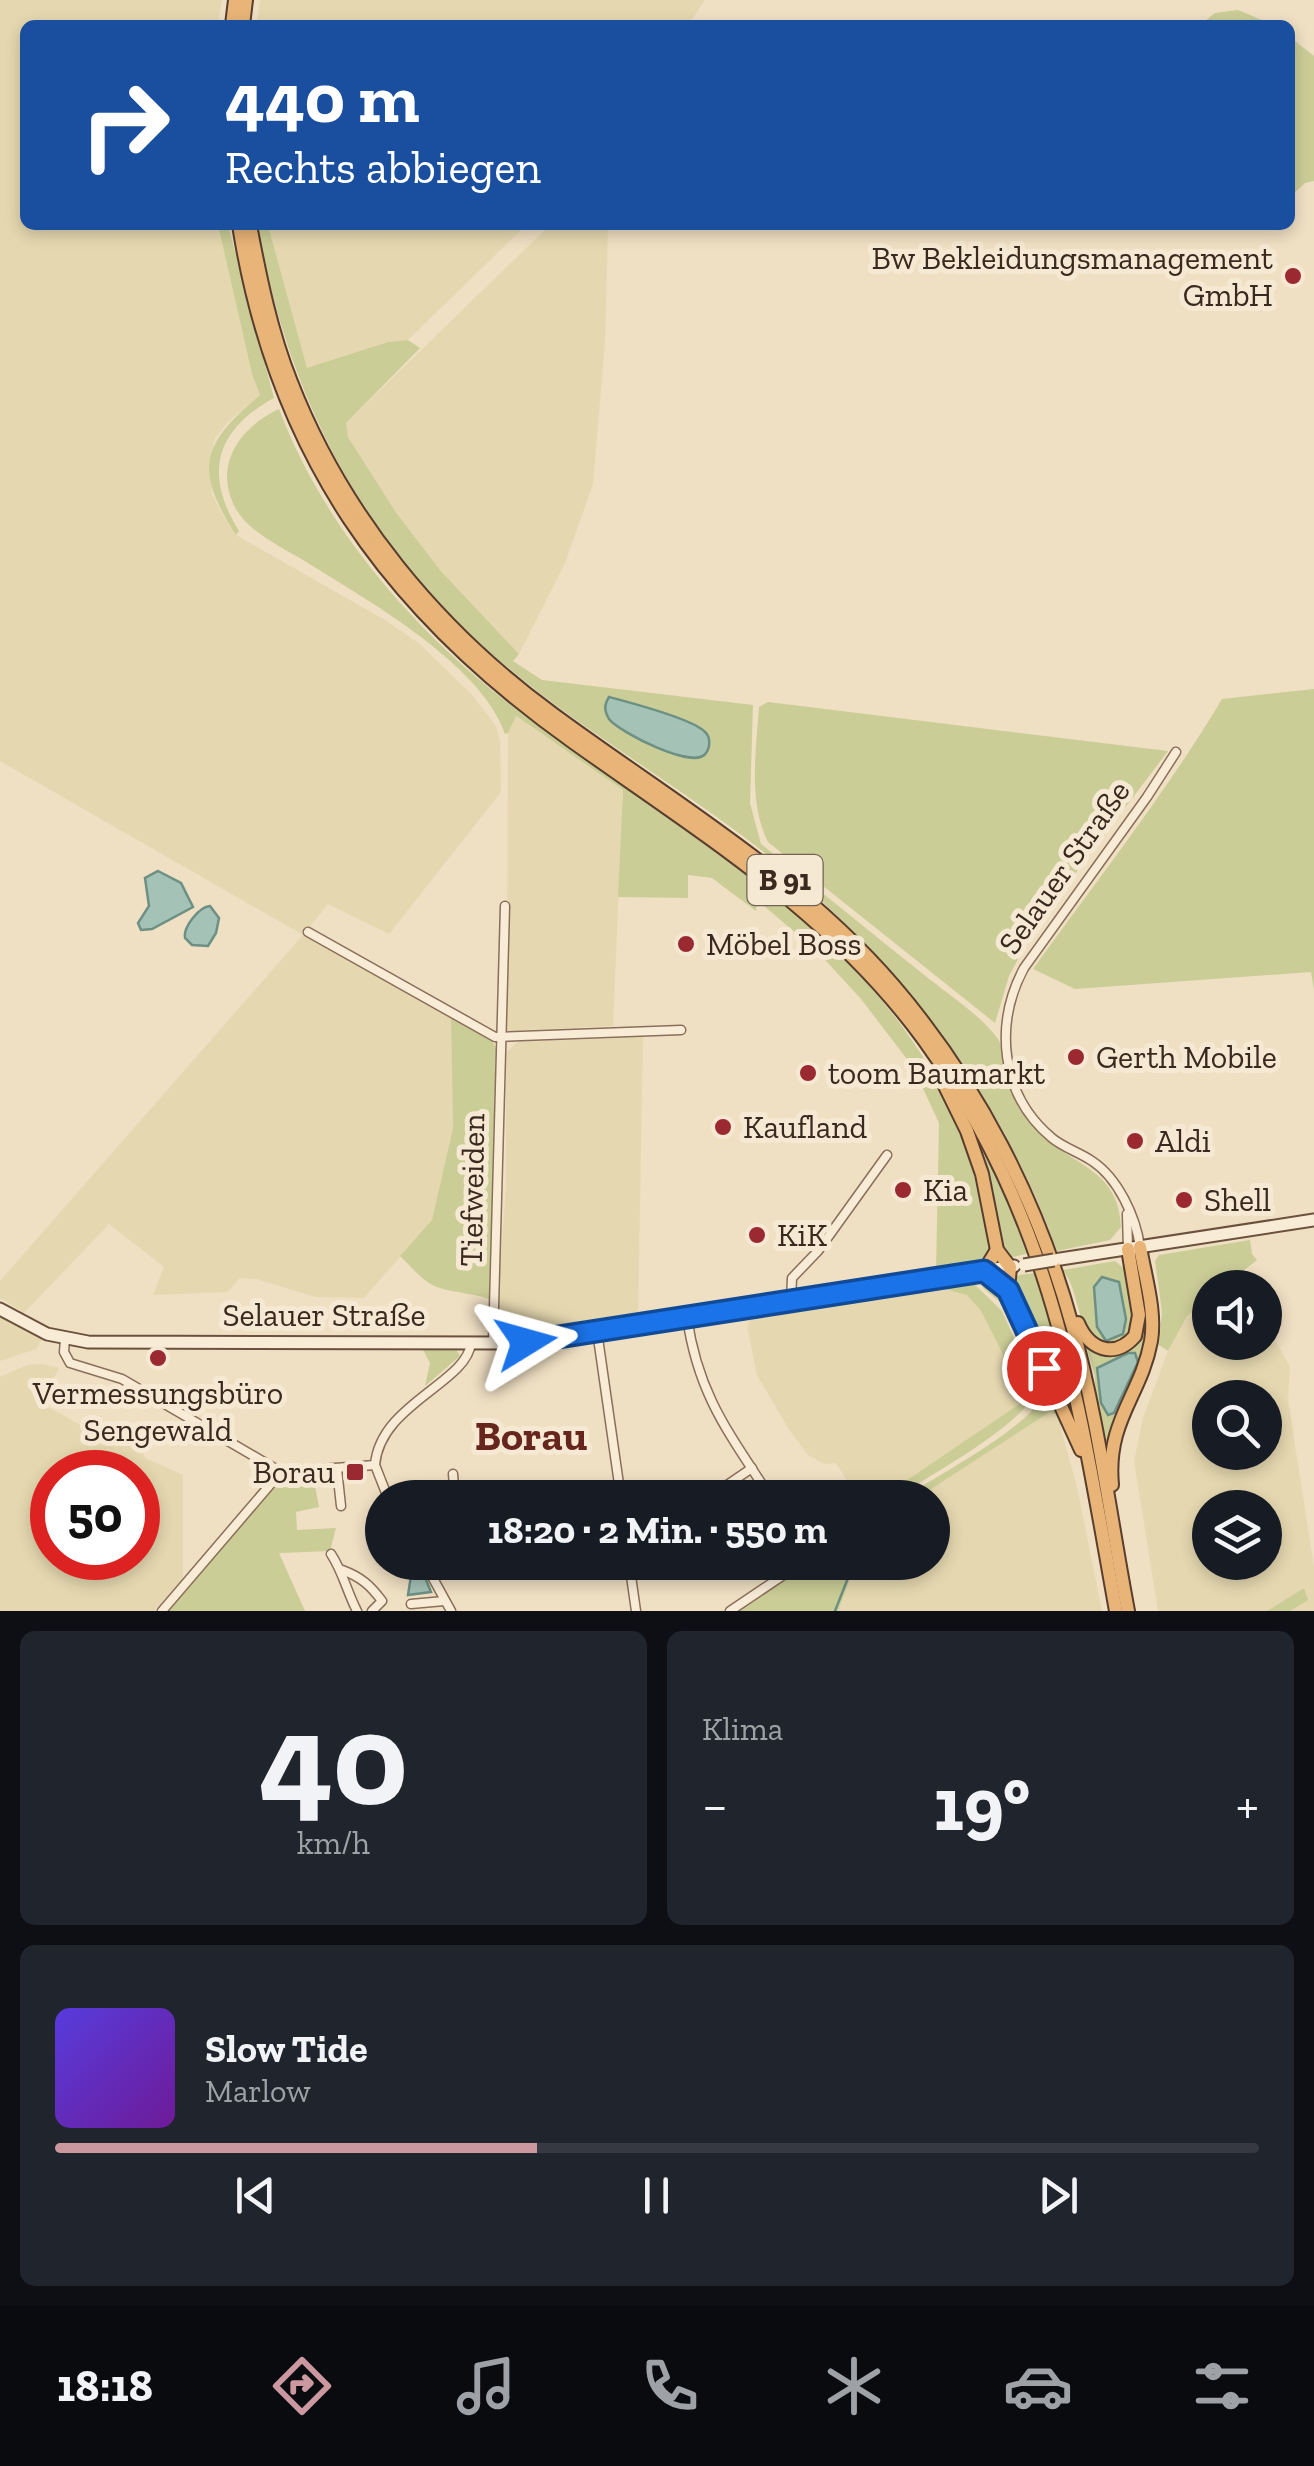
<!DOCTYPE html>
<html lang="de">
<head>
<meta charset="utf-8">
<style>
	body { margin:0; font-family:"Zilla Slab",serif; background:#20242c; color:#f1f3f6; height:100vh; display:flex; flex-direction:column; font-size:38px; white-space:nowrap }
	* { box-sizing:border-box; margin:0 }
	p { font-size:32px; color:#9ea1a6 }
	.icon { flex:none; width:55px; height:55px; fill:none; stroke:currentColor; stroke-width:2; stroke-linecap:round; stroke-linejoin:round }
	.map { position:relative; height:1611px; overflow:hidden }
	.drawer { display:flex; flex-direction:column; gap:20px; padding:20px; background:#0d0f14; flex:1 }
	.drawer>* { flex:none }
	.banner { position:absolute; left:20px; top:20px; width:1275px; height:210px; border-radius:15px; box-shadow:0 5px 15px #0003; background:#1a4fa0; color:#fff; overflow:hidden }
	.buttons { position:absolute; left:1192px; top:1270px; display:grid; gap:20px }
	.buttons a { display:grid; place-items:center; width:90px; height:90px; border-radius:50%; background:#171b24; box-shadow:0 5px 15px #0003; font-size:50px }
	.speed { position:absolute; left:30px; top:1450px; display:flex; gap:20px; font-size:50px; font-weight:700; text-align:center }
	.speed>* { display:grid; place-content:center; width:130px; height:130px; border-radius:50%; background:#171b24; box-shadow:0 5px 15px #0003; line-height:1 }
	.speed .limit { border:15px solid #d22; background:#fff; color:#111 }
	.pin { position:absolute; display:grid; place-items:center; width:85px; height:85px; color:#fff; margin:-42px; border:5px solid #fff; border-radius:50%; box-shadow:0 2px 10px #0007 }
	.me { position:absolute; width:110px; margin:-55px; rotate:82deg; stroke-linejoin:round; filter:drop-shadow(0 0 8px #0008) }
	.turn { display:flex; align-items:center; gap:35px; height:210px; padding:0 40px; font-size:45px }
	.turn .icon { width:130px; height:130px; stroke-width:2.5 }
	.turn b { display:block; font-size:70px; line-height:85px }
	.big { font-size:75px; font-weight:700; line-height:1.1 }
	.drawer .widget { flex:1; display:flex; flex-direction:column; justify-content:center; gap:15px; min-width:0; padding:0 35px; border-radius:15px; background:#20242c }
	.drawer .dial { align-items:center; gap:0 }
	.dial b { font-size:130px; line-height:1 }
	.song { display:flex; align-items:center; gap:30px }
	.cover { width:120px; height:120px; border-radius:15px; background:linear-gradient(135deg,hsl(250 70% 55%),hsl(280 70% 35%)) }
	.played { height:10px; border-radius:5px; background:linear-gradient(90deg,#ca989e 40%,#363941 40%) }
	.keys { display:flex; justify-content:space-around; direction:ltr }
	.heat { display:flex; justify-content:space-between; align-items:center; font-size:55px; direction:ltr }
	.drawer .tiles { flex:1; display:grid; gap:20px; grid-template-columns:1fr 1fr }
	.widget:last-child { grid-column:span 2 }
	.trip { position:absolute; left:365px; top:1480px; width:585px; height:100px; border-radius:50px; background:#171b24; box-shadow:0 5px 15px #0003; font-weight:700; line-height:100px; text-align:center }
	.dock { display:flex; height:160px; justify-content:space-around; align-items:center; background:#090b0e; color:#9ea1a6 }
	.dock .icon { width:70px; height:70px }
	.dock .selected { color:#ca989e }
	.dock b { font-size:45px; color:#f1f3f6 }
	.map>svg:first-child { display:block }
	.farmland { fill:#e5d8b0; fill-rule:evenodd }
	.green { fill:#cbcd97; fill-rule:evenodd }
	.water { fill:#a5c2b7; stroke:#6c9084; stroke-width:2.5 }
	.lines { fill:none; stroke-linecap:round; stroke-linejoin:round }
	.stream { stroke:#6c9084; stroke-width:2.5 }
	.minor-casing { stroke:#8a6f5a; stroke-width:11 }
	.secondary-casing { stroke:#6b513d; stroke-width:15 }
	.trunk-casing { stroke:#573e2e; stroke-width:16 }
	.minor { stroke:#f9ecd7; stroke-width:8 }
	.secondary { stroke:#f9ecd7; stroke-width:11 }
	.trunk { stroke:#e9b477; stroke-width:12 }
	.secondary-bridge-casing { stroke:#6b513d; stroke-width:15; stroke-linecap:butt }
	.secondary-bridge { stroke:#f9ecd7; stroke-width:11 }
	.route-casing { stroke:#114b97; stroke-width:25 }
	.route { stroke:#1a73e8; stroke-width:18 }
	.poi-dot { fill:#9a2932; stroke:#f6e9d3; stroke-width:4 }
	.labels { text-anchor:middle; stroke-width:10; stroke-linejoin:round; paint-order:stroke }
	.shield { fill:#f6e9d3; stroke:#726354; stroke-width:2.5 }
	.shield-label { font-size:30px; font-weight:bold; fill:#39291e }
	.poi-label { font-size:32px; fill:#39291e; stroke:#f6e9d3; text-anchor:start }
	.street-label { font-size:32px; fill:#39291e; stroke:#f6e9d3 }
	.district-label { font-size:42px; font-weight:bold; fill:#67261d; stroke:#f6e9d3 }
</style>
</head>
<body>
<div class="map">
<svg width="1314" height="1611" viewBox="0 0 1314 1611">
	<rect width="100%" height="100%" fill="#efdfc3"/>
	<g class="farmland">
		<polygon points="0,0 222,0 218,25 25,25 25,225 218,225 252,374 260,395 228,422 215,438 210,463 212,494 220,510 236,535 385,620 420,644 473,696 496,726 500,741 501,792 389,934 328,904 304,934 451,1017 453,1128 432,1220 364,1298 315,1297 257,1279 240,1278 228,1292 153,1295 164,1267 109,1224 24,1313 0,1298 0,1281 303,935 0,761"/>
		<polygon points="260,0 705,0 688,25 257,25"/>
		<polygon points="268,225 526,225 408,340 388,342 307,369"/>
		<polygon points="550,225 608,225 605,342 593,484 565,563 519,654 440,570 395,511 348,437 346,423"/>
		<polygon points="515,716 623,790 613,1026 507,1031 508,733"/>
		<polygon points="643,1037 638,1316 528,1334 508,1336 500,1333 499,1286 506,1185 506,1053 517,1042"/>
		<polygon points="936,1287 968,1295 981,1311 1023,1394 1021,1404 882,1497 858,1497 836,1463 825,1464 808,1455 790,1431 757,1375 748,1330 749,1320"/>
		<path d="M1210,1297V1342H1265V1322L1290,1367L1288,1400L1314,1567V1611H1158L1134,1461L1143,1418L1168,1351L1187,1316ZM1210,1398H1265V1452H1210ZM1210,1508H1265V1562H1210Z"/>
		<polygon points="0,1317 43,1337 36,1349 0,1361"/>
		<path d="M41,1364L59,1368L41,1403L84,1427L137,1433L145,1458L183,1475V1578L154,1611H0V1377L27,1365ZM138,1472V1558H52V1472Z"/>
		<polygon points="1050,1412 1055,1413 1060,1425 1077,1487 1102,1611 838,1611 856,1563 932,1562 932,1498 919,1497"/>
	</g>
	<g class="green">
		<polygon points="1238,10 1274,25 1200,25 1215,13"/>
		<polygon points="1290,37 1314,56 1314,181 1305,183 1293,194 1290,193"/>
		<path d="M218,225H228L274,398C216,430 203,473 239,531L236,535C193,468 202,444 260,395L252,374Z"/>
		<path d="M256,225H268L307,368L388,342L408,340L420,348L346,423L348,437L395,511L440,570L519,654L513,661L542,680L753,705L750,803L761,844C815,887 869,931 923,974C947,994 980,1014 998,1039C1003,1047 1002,1059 1004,1069C1008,1089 1018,1108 1030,1123C1064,1166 1119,1164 1121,1227L1110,1240L1057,1251C996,1080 882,938 736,831C647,765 549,710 469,633C348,516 289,387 256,225Z"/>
		<path d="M279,409C323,525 410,627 507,702C650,806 824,902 921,1054C959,1113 977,1178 991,1245C984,1267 956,1268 936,1272L939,1123L913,1067L861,999L816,950L757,900L756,911L712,878L688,875V898L618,897L623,790L516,716L508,733L505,734C481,663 365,599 303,560C281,547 249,532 236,509C212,466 240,427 279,409Z"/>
		<path d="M1314,689V990L1311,972L1075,989L1033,969C1097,880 1166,793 1222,699Z"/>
		<path d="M768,702L1168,751L1037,924L1009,976L995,1023L768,842C748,802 756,751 759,707Z"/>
		<path d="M451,1017L492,1041L496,1048L489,1299C472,1293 456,1293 440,1288C423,1283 412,1267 400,1256L432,1220L453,1128Z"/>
		<polygon points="964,1114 989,1159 1030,1253 1013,1257 1005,1254 990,1186"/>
		<polygon points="1250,1240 1252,1254 1257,1260 1223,1287 1210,1288 1210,1297 1187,1316 1168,1351 1159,1345 1162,1312 1155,1261 1159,1255"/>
		<path d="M1115,1261L1127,1271L1133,1315L1131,1331L1114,1344C1072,1339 1084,1298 1063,1270ZM1119,1282L1125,1306L1097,1327L1094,1287Z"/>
		<polygon points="1035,1273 1052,1324 1073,1417 1014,1292 1014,1279 1019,1275"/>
		<path d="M970,1280L1002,1311L1037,1388C1030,1421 927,1477 896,1497H887L885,1495L1021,1403L1023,1394L981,1311L967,1295L936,1287Z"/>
		<path d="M982,1281L1004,1293L1065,1422L1060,1425L1055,1414L1050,1412L919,1497L903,1498C935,1477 1023,1430 1039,1401C1043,1394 1042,1393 1041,1385L1001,1303L983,1288Z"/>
		<path d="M1144,1310C1157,1358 1112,1404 1107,1452L1095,1392V1376L1086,1346L1107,1355L1141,1336ZM1138,1362L1116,1408L1114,1413L1097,1375Z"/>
		<polygon points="422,1348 456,1349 460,1356 425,1386 430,1363"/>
		<polygon points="313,1475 319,1507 296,1512 297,1530 336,1528 330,1551 279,1553 305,1611 165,1611 281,1480 288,1476"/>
		<polygon points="811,1563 856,1563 838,1611 738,1611"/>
		<polygon points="1304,1588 1308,1600 1290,1611 1267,1611"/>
	</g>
	<g class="water">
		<path d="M609,697C628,702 693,719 705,732C711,737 710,748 706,753C695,771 619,732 609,719C604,710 604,705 609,697Z"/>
		<polygon points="158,871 181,883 193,907 152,929 141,930 138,923 149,906 145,878"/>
		<path d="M210,906L219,918L216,933L208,946L192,945L185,938C183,927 199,907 210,906Z"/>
		<polygon points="1102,1277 1119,1282 1126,1319 1123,1334 1106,1341 1097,1327 1094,1287"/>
		<polygon points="1128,1353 1135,1353 1138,1362 1114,1413 1108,1415 1101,1403 1097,1368"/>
		<polygon points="413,1563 419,1563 431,1592 408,1595"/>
	</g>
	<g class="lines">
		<polyline class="stream" points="835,1611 848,1578"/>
		<defs>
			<g id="minor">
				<polyline points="308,932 495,1037 681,1030"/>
				<polyline points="1127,1214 1128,1249"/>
				<path d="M1140,1247C1136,1217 1118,1178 1092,1161C1079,1152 1064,1148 1052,1138C1000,1095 994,1024 1024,968L1147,797L1176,752"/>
				<polyline points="791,1301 792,1278 818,1251 887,1155"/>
				<path d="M687,1317C698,1395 729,1433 771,1498"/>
				<polyline points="597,1331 621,1498"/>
				<polyline points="65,1339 64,1352 70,1363 122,1379 281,1472 375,1465"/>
				<polyline points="493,1343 505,906"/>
				<polyline points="337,1469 341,1506"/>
				<polyline points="453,1474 455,1498"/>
				<path d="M388,1498L375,1465C380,1404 467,1383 471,1343"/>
				<polyline points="708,1498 752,1468"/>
				<path d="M331,1554C343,1572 347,1592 357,1611"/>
				<polyline points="424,1562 451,1611"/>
				<polyline points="629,1562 636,1611"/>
				<path d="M342,1570C361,1577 370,1585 382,1601L372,1611"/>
				<polyline points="411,1604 444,1601"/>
				<polyline points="162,1611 281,1472"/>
				<polyline points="730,1611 803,1562"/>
			</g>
			<g id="secondary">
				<polyline points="1054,1260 1314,1220"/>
				<polyline points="0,1309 47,1334 88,1342 501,1343 555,1338 1014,1266"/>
			</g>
			<g id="trunk">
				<polyline points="232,25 235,0"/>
				<polyline points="243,25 246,0"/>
				<path d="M239,225C275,453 387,610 573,742C699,832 831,912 924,1040C1054,1219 1078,1400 1116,1611"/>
				<path d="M250,225C260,278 271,332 291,382C343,516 438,630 553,714C671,801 798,874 894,986C978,1084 1038,1201 1072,1325C1098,1418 1110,1516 1128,1611"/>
				<polyline points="943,1082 967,1131 982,1174 997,1250 1010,1267 1008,1290"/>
				<polyline points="997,1250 984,1271 1008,1290 1081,1450"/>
				<path d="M1078,1323C1089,1349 1114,1360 1135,1336L1139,1315L1128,1249"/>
				<path d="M1112,1485C1106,1420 1141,1396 1151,1341C1156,1311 1145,1277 1140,1247"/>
			</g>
		</defs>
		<use href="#minor" class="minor-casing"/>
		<use href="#secondary" class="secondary-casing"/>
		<use href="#trunk" class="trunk-casing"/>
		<use href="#minor" class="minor"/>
		<use href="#secondary" class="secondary"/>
		<use href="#trunk" class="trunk"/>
		<defs>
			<polyline id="secondary-bridge" points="1024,1265 1054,1260"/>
		</defs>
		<use href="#secondary-bridge" class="secondary-bridge-casing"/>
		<use href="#secondary-bridge" class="secondary-bridge"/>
	</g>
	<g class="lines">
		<defs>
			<polyline id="route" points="526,1342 984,1271 1008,1290 1044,1368"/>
		</defs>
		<use href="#route" class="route-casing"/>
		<use href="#route" class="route"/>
	</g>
	<g class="poi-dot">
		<circle cx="1293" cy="276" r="10"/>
		<circle cx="686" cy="944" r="10"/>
		<circle cx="1076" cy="1057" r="10"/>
		<circle cx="808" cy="1073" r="10"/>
		<circle cx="723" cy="1127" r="10"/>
		<circle cx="1135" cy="1141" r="10"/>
		<circle cx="903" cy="1190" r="10"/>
		<circle cx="1184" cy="1200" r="10"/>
		<circle cx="757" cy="1235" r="10"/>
		<circle cx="158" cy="1358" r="10"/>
		<rect x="345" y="1462" width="20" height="20" rx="5"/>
	</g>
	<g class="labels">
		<rect class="shield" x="747.5" y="855" width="75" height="50" rx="8"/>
		<g class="shield-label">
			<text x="785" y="890">B 91</text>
		</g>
		<g class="poi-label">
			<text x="1273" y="269" text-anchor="end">Bw Bekleidungsmanagement<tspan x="1273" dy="37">GmbH</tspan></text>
			<text x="706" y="955">Möbel Boss</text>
			<text x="1096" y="1068">Gerth Mobile</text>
			<text x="828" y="1084">toom Baumarkt</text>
			<text x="743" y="1138">Kaufland</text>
			<text x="1155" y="1152">Aldi</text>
			<text x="923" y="1201">Kia</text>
			<text x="1204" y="1211">Shell</text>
			<text x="777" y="1246">KiK</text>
			<text x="158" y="1404" text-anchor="middle">Vermessungsbüro<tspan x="158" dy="37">Sengewald</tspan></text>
			<text x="335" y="1483" text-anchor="end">Borau</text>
		</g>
		<g class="street-label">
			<text transform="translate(1064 867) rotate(-55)" y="11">Selauer Straße</text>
			<text transform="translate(472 1190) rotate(-89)" y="11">Tiefweiden</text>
			<text x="324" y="1326">Selauer Straße</text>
		</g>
		<g class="district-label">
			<text x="531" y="1450">Borau</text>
		</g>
	</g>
</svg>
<div class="buttons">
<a><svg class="icon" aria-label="sound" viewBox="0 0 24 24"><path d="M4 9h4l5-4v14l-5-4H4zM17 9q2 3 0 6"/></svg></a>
<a><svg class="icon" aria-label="search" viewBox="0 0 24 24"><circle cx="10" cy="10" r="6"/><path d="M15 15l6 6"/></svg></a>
<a><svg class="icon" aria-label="layers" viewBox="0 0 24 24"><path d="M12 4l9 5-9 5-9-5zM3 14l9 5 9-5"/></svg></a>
</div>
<div class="speed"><div class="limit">50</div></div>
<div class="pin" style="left:1044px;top:1368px;background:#d93025"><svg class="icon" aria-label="arrive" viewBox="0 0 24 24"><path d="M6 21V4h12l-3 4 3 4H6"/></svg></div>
<svg class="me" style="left:526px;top:1342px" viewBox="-20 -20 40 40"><path d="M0-17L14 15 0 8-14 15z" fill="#1a73e8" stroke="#fff" stroke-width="4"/></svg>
<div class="trip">18:20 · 2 Min. · 550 m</div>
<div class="banner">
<div class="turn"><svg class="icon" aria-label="right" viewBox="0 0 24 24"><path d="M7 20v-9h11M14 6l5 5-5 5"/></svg><div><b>440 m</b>Rechts abbiegen</div></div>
</div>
</div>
<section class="drawer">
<div class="tiles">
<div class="widget dial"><b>40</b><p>km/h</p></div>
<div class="widget"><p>Klima</p>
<div class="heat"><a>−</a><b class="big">19°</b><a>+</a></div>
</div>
<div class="widget">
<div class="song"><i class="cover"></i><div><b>Slow Tide</b><p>Marlow</p></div></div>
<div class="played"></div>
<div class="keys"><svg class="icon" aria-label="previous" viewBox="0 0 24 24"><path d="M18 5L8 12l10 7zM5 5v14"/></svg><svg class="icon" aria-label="pause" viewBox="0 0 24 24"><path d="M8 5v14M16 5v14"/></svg><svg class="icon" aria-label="next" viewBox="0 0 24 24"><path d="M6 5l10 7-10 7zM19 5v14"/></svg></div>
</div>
</div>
</section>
<nav class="dock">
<b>18:18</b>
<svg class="icon selected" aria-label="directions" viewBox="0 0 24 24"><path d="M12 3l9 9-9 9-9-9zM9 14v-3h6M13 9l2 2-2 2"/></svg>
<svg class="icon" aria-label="music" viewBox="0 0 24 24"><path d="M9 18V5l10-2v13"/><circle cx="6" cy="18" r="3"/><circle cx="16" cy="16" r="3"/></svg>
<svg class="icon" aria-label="phone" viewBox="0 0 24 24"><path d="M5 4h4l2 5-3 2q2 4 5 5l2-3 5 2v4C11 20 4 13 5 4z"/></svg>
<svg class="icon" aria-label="climate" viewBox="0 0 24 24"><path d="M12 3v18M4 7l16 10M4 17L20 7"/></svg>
<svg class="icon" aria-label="car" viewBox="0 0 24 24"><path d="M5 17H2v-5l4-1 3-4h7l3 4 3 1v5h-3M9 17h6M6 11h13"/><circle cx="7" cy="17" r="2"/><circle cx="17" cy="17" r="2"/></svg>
<svg class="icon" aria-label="filters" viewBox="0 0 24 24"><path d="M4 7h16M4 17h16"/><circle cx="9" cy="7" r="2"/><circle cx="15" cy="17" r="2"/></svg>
</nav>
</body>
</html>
